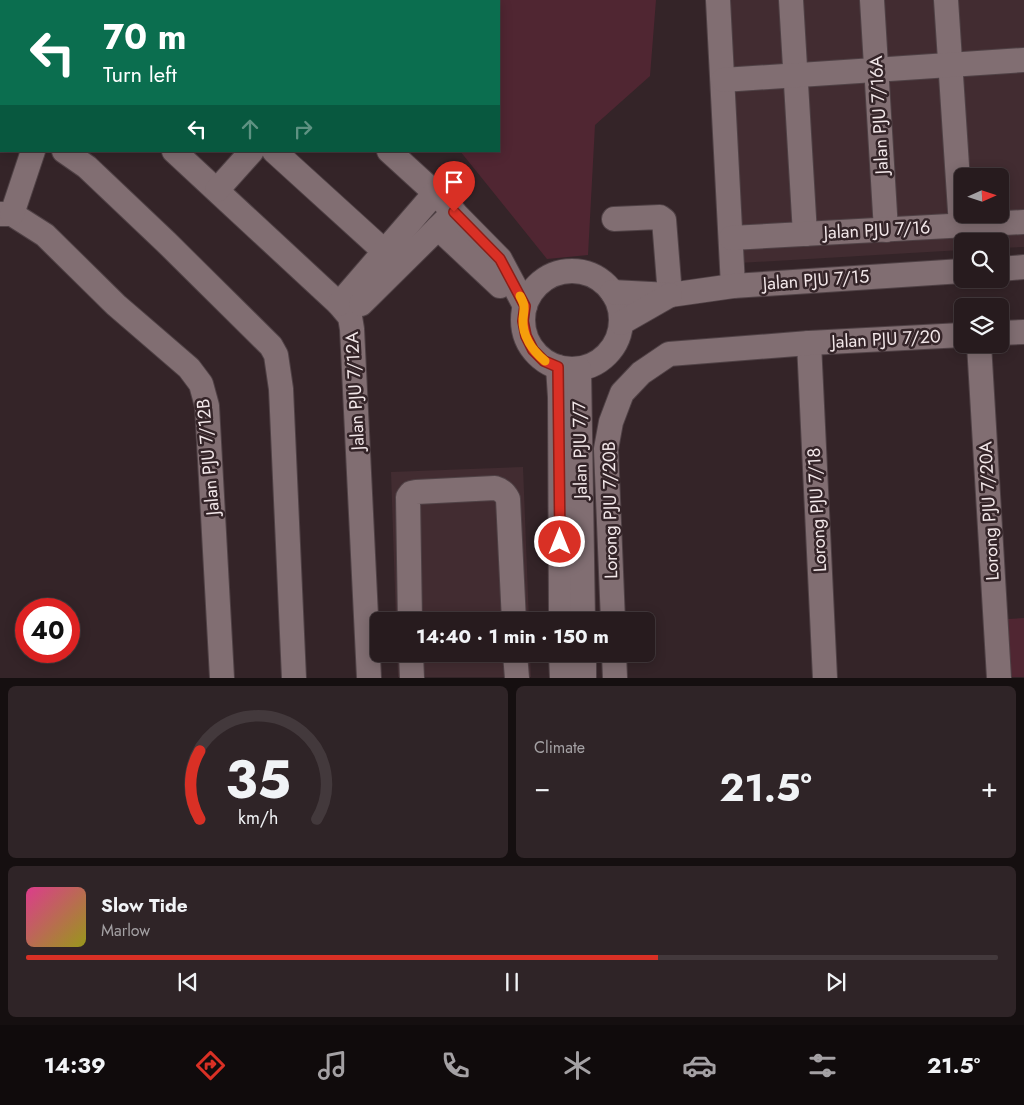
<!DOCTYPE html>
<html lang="en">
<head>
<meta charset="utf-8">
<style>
	body { margin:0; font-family:Jost,sans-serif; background:#2f2427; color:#f1f3f6; height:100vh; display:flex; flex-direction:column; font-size:19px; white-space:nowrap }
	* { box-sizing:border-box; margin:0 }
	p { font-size:16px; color:#a4a1a4 }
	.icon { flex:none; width:28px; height:28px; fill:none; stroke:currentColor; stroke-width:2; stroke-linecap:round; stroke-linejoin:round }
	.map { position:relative; height:678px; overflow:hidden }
	.side { display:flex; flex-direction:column; gap:8px; padding:8px; background:#150f10; flex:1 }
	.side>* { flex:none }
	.hud { position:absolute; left:0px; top:0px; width:500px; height:152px; box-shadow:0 2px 12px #0003,0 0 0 1px #43393c; background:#0b6e4f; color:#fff; overflow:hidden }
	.needle { width:32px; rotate:87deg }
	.controls { position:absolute; left:954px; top:168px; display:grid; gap:10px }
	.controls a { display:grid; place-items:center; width:55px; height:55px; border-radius:8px; background:#271b1e; box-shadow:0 2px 12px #0003,0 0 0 1px #43393c; font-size:25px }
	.speed { position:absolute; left:15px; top:598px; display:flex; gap:10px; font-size:25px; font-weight:700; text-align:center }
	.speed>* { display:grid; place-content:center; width:65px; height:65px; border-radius:50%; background:#271b1e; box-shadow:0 2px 12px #0003,0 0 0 1px #43393c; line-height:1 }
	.speed .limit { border:8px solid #d22; background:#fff; color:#111 }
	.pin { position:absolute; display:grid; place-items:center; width:42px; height:42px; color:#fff; margin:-51px -21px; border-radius:50% 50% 50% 0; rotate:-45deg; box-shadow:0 0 5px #0007 }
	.pin .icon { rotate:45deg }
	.me { position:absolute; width:55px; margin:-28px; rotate:0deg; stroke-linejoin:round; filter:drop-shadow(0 0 4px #0008) }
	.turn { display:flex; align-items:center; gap:18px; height:105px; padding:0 20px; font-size:22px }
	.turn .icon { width:65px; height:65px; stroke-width:2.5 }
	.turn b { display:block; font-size:35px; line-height:42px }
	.lanes { display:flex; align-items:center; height:48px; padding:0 20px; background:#0003; justify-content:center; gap:25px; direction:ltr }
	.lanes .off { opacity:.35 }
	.big { font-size:38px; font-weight:700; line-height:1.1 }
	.side .card { flex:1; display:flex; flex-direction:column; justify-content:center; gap:8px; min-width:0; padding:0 18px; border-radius:8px; background:#2f2427 }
	.side .dial { align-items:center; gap:0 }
	.dial svg { height:130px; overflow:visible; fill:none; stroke:#43393c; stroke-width:7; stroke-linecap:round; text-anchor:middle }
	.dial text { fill:#f1f3f6; stroke:none }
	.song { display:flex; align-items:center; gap:15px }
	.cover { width:60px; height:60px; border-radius:8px; background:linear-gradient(135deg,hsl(330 70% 55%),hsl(60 70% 35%)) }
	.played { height:5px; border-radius:2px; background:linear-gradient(90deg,#d93025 65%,#43393c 65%) }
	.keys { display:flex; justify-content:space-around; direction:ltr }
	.heat { display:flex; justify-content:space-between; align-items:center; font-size:28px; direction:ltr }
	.side .tiles { flex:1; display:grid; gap:8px; grid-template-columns:1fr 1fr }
	.card:last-child { grid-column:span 2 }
	.trip { position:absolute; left:370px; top:612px; width:285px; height:50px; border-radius:8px; background:#271b1e; box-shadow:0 2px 12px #0003,0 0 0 1px #43393c; font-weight:700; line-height:50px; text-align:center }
	.tab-bar { display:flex; height:80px; justify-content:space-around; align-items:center; background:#100b0c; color:#a4a1a4 }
	.tab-bar .icon { width:35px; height:35px }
	.tab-bar .on { color:#d93025 }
	.tab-bar b { font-size:22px; color:#f1f3f6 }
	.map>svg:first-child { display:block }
	.built { fill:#422c31; fill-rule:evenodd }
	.green { fill:#502632 }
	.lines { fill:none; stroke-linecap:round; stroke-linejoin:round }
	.minor-casing { stroke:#4f4145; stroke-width:26 }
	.minor { stroke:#816e72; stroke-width:24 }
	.route-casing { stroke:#8d1f18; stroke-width:12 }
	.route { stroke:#d93025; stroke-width:9 }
	.slow { stroke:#f59e0b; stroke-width:9 }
	.labels { text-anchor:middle; stroke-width:5; stroke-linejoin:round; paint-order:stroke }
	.street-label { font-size:18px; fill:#f2e7e9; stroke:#342428 }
</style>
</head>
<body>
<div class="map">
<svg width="1024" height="678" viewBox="0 0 1024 678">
	<rect width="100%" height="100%" fill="#342428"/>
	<g class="built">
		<path d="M707,0H1024V247L1000,248V241H962V250L722,264ZM962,176H1000V214H962Z"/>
		<polygon points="523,467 529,621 396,621 391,472"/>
		<polygon points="397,654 530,654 531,677 398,677"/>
	</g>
	<g class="green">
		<polygon points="339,0 656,0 650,76 595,125 588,255 547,259 460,151 499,151 499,1"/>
		<polygon points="1024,618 1024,677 1011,677 1008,619"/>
	</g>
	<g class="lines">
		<defs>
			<g id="minor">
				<polyline points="113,0 114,1"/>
				<polyline points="225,0 226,1"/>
				<polyline points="718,0 733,286"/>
				<polyline points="791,0 805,234"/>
				<polyline points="872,0 886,230"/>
				<polyline points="946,0 961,226"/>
				<polyline points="90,1 91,0"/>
				<polyline points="0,62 1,62"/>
				<polyline points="723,80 1024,60"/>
				<polyline points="0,135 1,135"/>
				<polyline points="64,151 87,167 166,242 271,346 276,355 281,389 294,678"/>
				<polyline points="174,151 339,304 350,317 352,329 369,678"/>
				<polyline points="274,151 385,252"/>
				<polyline points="389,151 435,193 500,259 525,306"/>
				<polyline points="217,190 252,151"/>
				<polyline points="0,214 12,214 45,235 116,305 189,368 201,384 207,406 222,678"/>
				<polyline points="12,214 33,151"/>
				<polyline points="614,219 660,217 664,220 670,295"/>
				<polyline points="438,228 500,286"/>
				<polyline points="731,238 1024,222"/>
				<polyline points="1000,269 1024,267"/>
				<circle cx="572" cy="320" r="49"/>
				<polyline points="612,292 670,295 733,286 962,271"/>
				<polyline points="339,304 435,193"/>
				<polyline points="361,304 454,212"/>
				<polyline points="621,323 670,295"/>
				<polyline points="1000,333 1024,332"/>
				<polyline points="809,343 825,678"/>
				<polyline points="979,344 999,678"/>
				<polyline points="558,367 560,397 561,621"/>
				<polyline points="579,369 583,621"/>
				<path d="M410,621L408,497L411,493L416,492L495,488C502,490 505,493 508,499L514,621"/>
				<polyline points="613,621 606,449 611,422 622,393 641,373 669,354 809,343 962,335"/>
				<polyline points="411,654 412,678"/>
				<polyline points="515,654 517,678"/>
				<polyline points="561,654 562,678"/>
				<polyline points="584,654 584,678"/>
				<polyline points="614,654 615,678"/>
			</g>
		</defs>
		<use href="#minor" class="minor-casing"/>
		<use href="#minor" class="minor"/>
	</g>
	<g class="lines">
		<defs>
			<polyline id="route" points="454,212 500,259 525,306 523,321 526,336 533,350 544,361 558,367 560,542"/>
		</defs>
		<use href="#route" class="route-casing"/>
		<use href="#route" class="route"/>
		<path class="slow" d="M520,296C526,307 524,308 523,319C522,336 533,351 545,361"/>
	</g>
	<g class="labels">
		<g class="street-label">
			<text transform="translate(879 115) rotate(-93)" y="6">Jalan PJU 7/16A</text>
			<text transform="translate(877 230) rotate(-3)" y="6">Jalan PJU 7/16</text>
			<text transform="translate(816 280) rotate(-4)" y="6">Jalan PJU 7/15</text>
			<text transform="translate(886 339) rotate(-3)" y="6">Jalan PJU 7/20</text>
			<text transform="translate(355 391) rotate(-93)" y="6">Jalan PJU 7/12A</text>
			<text transform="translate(580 450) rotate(-91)" y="6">Jalan PJU 7/7</text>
			<text transform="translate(208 457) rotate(-95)" y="6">Jalan PJU 7/12B</text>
			<text transform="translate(610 510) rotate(-91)" y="6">Lorong PJU 7/20B</text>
			<text transform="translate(817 510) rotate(-93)" y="6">Lorong PJU 7/18</text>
			<text transform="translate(989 511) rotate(-93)" y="6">Lorong PJU 7/20A</text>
		</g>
	</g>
</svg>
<div class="controls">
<a><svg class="needle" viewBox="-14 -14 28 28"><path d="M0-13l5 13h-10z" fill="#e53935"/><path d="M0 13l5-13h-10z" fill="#a4a1a4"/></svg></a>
<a><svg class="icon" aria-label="search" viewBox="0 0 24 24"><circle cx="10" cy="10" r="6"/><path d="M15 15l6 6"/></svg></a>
<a><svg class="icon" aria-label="layers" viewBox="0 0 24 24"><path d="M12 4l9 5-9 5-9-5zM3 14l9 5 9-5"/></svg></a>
</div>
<div class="speed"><div class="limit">40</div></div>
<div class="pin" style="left:454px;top:212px;background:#d93025"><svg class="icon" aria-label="arrive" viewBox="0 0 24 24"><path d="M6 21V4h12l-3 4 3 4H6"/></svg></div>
<svg class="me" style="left:560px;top:542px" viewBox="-20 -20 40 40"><circle r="17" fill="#d93025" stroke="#fff" stroke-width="3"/><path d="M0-11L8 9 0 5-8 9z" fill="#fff"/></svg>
<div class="trip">14:40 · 1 min · 150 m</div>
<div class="hud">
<div class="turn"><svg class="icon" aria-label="left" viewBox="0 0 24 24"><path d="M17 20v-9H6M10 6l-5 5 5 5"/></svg><div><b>70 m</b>Turn left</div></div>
<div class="lanes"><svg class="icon" aria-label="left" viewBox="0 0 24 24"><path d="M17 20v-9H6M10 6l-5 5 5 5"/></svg><svg class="icon off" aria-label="ahead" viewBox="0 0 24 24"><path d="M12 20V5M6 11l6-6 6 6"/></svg><svg class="icon off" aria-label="right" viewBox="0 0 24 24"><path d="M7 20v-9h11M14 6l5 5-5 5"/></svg></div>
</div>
</div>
<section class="side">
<div class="tiles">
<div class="card dial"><svg viewBox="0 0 100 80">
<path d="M14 69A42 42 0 1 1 86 69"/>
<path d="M14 69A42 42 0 0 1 14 27" stroke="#d93025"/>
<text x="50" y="56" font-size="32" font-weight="700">35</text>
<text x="50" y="72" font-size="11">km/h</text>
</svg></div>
<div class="card"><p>Climate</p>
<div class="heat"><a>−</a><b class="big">21.5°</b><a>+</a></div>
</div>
<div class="card">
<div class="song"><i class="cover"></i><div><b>Slow Tide</b><p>Marlow</p></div></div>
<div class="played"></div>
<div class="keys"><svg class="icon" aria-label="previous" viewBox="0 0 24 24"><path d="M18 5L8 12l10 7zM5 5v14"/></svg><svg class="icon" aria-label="pause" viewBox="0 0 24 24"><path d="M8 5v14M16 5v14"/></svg><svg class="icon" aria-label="next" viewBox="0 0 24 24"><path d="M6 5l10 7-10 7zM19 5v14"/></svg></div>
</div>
</div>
</section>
<nav class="tab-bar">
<b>14:39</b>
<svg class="icon on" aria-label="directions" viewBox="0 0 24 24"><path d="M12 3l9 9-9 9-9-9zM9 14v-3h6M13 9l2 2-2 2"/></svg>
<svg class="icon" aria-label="music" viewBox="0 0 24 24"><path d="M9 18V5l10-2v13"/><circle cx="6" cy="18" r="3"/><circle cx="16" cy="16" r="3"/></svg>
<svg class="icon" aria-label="phone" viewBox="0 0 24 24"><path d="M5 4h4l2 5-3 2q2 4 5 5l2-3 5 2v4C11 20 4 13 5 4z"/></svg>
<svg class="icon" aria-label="climate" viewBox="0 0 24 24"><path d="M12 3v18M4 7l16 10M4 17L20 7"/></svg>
<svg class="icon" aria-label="car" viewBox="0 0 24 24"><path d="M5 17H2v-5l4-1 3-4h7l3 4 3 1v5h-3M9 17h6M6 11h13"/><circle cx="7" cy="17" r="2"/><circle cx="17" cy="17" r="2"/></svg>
<svg class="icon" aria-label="filters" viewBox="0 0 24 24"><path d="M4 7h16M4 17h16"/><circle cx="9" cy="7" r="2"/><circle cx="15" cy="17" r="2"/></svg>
<b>21.5°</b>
</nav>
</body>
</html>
